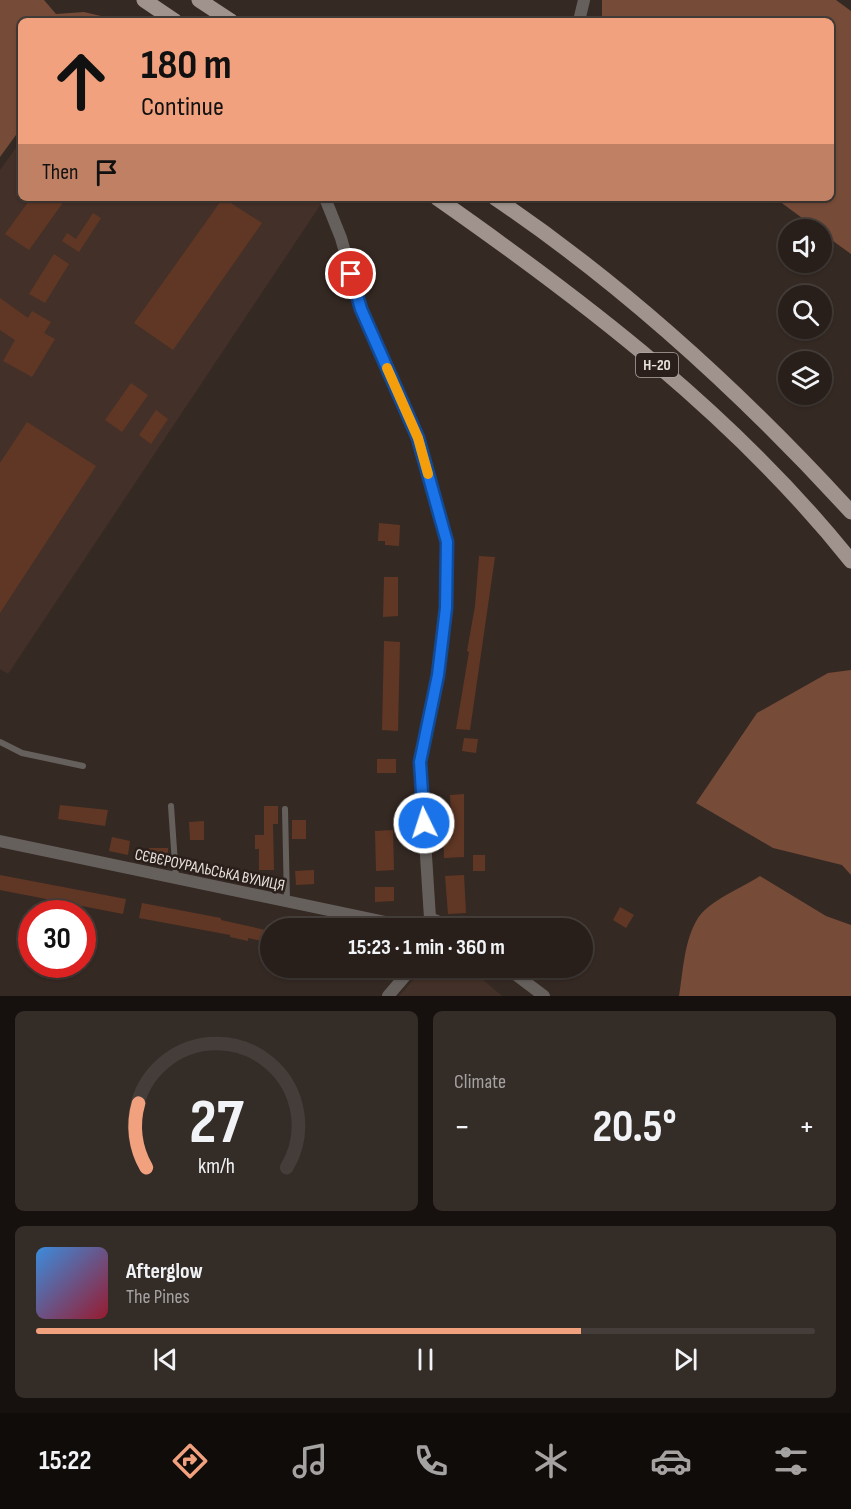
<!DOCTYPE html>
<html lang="en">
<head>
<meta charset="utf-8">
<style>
	body { margin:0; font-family:"Sofia Sans Condensed",sans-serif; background:#342c27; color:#f1f3f6; height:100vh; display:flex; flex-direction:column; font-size:22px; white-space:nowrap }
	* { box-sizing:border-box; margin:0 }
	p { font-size:20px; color:#a5a2a2 }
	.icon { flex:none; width:33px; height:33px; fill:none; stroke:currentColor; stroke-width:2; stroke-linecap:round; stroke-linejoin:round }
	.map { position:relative; height:996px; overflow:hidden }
	.side { display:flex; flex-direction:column; gap:15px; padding:15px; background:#16110e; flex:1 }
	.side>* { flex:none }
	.top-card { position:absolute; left:18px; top:18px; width:816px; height:183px; border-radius:9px; box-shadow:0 2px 4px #0004,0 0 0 2px #443d39; background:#f1a17d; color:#111; overflow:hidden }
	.buttons { position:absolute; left:778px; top:219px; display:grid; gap:12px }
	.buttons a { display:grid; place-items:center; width:54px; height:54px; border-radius:50%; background:#281f1a; box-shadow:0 2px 4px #0004,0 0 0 2px #443d39; font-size:30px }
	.speed { position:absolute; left:18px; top:900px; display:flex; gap:12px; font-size:30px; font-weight:700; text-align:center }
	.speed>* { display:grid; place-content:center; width:78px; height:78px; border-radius:50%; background:#281f1a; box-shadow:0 2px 4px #0004,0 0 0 2px #443d39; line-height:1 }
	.speed .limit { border:9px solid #d22; background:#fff; color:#111 }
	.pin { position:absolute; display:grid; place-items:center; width:51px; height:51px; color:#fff; margin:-26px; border:3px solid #fff; border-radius:50%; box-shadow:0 2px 6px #0007 }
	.me { position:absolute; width:66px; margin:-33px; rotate:356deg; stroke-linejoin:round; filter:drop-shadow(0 0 4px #0008) }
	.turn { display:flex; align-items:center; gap:21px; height:126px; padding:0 24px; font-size:27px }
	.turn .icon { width:78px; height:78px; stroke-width:2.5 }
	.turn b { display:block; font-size:42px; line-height:51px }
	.then { display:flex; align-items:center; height:57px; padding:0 24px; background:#0003; gap:12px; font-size:22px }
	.big { font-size:45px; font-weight:700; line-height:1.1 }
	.side .tile { flex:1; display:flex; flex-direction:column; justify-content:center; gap:9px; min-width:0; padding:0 21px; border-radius:9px; background:#342c27 }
	.side .dial { align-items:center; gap:0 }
	.dial svg { height:156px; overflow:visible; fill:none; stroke:#443d39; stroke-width:7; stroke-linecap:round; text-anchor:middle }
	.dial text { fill:#f1f3f6; stroke:none }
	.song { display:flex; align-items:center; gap:18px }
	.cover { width:72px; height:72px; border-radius:9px; background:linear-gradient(135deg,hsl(210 70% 55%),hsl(350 70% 35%)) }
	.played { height:6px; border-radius:3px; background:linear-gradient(90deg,#f1a17d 70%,#443d39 70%) }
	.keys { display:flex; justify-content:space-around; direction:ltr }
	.heat { display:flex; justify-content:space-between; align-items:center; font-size:33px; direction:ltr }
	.side .tiles { flex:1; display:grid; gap:15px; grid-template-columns:1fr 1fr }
	.tile:last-child { grid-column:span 2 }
	.trip { position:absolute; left:260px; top:918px; width:333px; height:60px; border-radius:30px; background:#281f1a; box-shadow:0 2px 4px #0004,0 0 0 2px #443d39; font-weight:700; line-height:60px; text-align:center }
	.tabs { display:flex; height:96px; justify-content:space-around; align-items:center; background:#100c0a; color:#a5a2a2 }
	.tabs .icon { width:42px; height:42px }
	.tabs .current { color:#f1a17d }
	.tabs b { font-size:27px; color:#f1f3f6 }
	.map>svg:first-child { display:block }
	.built { fill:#433028 }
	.forest { fill:#764b38 }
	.building { fill:#603724 }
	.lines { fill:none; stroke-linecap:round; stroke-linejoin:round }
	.service { stroke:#66605d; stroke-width:6 }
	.minor { stroke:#66605d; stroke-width:12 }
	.primary { stroke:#a0938d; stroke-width:15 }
	.route-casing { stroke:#114b97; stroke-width:15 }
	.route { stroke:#1a73e8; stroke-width:10 }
	.slow { stroke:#f59e0b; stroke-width:10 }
	.labels { text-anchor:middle; stroke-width:5; stroke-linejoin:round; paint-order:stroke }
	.shield { fill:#2a1f1a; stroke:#b0a8a3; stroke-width:1.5 }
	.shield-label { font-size:15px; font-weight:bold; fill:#eae2de }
	.street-label { font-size:16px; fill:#eae2de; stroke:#2a1f1a }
</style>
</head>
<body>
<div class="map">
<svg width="851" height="996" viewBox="0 0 851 996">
	<rect width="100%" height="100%" fill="#352923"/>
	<g class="built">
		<polygon points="21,141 21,198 312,198 321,204 8,674 0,669 0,170"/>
		<polygon points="424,968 469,968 502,996 399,996"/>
	</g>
	<g class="forest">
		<polygon points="0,0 44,0 56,14 84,12 101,16 98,21 21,21 21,128 0,157"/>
		<polygon points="602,0 836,0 851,11 851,254 822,233 822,230 817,229 775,198 831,198 831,21 602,21"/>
		<polygon points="851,670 851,875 842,865 773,848 696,803 757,713 828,673"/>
		<path d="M760,876L826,916L851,925V996H679C683,972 684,940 698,918C710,900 742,888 760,876Z"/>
	</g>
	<g class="building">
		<polygon points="31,198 54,198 62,204 29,250 5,234"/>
		<polygon points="223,198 262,223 173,350 134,323"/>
		<polygon points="93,213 101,218 79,252 62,241 67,233 76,239"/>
		<polygon points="54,254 69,264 45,303 29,294"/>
		<polygon points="0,298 28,318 32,311 51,322 44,333 55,339 32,377 3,361 15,340 0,330"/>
		<polygon points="131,383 148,395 122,432 105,420"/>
		<polygon points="156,410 168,419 151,444 139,435"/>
		<polygon points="27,422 96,466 0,613 0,463"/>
		<polygon points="379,523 400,525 399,546 385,545 385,541 378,541"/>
		<polygon points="479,556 495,557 470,730 456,729 469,652 467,651 475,606"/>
		<polygon points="384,577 398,577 398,616 383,617"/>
		<polygon points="384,641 400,642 398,731 382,730"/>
		<polygon points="464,738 478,739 476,753 462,751"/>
		<rect x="377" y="759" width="19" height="14"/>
		<polygon points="464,794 464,857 444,858 443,816 451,816 450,795"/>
		<polygon points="60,805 108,810 105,826 58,819"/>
		<polygon points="264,806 278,806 278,824 273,824 274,870 259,870 259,849 255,849 255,835 264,835"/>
		<rect x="292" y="820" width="14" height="19"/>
		<polygon points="204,821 204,840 190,840 189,822"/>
		<polygon points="393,830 394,870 376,871 375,831"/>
		<polygon points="112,837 130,841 128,855 109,851"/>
		<polygon points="149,848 168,848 168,862 150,863"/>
		<rect x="473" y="855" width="12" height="16"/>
		<polygon points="314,870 314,884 296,885 295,871"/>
		<polygon points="0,875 126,899 123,914 0,890"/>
		<polygon points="464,875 466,913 448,914 445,876"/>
		<polygon points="375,887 394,887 394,901 375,902"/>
		<polygon points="142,903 221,918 221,920 270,931 270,943 248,938 248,941 230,937 230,935 139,918"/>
		<polygon points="620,907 634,915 626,928 613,920"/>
	</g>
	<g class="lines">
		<g class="service">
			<polyline points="0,742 22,753 83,766"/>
			<polyline points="171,806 176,878"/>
			<polyline points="285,809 287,901"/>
		</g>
		<g class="minor">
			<polyline points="579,21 584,0"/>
			<polyline points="325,198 341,238 361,309 418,438 447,542 446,607 438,676 420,762 430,918 428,928"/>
			<polyline points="0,841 414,928"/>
			<polyline points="430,918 453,928"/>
			<polyline points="507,968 544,996"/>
			<polyline points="388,996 412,968"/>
		</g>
		<g class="primary">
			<polyline points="144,0 175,21"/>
			<polyline points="199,0 231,21"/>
			<path d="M437,198C587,303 736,417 851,561"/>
			<path d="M495,198C628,288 743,394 851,512"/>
		</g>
	</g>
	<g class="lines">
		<defs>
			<polyline id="route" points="351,274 361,309 418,438 447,542 446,608 438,675 420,762 424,823"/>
		</defs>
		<use href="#route" class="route-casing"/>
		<use href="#route" class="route"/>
		<polyline class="slow" points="387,368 418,438 428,474"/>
	</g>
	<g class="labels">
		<rect class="shield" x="636" y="353" width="42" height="24" rx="4.5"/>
		<g class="shield-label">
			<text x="657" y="370">Н-20</text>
		</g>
		<g class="street-label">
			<text transform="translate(210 869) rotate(12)" y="6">СЄВЄРОУРАЛЬСЬКА ВУЛИЦЯ</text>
		</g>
	</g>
</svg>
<div class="buttons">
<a><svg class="icon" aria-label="sound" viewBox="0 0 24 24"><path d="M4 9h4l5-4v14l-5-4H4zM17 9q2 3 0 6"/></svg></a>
<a><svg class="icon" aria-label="search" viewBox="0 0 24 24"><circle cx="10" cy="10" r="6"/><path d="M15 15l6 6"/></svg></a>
<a><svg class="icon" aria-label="layers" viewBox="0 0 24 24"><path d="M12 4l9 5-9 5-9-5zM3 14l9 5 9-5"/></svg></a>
</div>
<div class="speed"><div class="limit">30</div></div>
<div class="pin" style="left:351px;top:274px;background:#d93025"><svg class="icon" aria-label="arrive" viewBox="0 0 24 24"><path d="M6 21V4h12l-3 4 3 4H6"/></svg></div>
<svg class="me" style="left:424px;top:823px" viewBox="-20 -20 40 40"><circle r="17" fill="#1a73e8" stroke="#fff" stroke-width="3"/><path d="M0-11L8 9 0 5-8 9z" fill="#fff"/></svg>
<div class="trip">15:23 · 1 min · 360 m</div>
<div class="top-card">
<div class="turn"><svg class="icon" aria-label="ahead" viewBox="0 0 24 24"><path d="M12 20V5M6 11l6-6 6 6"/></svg><div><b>180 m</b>Continue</div></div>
<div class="then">Then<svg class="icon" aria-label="arrive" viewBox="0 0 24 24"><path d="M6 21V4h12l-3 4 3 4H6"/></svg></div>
</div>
</div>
<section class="side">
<div class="tiles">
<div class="tile dial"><svg viewBox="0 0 100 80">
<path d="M14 69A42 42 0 1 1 86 69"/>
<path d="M14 69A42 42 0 0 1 10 36" stroke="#f1a17d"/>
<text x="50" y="56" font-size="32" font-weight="700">27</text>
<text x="50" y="72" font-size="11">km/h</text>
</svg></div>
<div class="tile"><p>Climate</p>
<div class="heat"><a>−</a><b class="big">20.5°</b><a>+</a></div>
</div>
<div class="tile">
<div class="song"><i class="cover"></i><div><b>Afterglow</b><p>The Pines</p></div></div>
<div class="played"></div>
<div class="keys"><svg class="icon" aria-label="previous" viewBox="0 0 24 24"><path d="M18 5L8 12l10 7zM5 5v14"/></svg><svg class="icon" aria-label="pause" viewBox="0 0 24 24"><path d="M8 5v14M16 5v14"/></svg><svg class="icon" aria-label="next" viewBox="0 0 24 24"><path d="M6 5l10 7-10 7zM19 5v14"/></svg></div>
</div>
</div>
</section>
<nav class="tabs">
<b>15:22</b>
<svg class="icon current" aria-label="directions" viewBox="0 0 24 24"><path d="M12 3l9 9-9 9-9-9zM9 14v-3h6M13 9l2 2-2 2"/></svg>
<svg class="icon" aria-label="music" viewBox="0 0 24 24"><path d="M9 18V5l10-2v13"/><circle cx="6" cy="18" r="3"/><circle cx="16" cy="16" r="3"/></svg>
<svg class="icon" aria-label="phone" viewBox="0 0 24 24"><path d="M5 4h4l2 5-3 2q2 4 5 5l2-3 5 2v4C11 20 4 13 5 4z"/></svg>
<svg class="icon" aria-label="climate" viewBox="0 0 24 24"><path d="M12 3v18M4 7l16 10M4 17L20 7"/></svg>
<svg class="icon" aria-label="car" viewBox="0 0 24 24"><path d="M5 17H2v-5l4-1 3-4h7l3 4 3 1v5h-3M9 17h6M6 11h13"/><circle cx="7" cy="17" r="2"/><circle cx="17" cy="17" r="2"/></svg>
<svg class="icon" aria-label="filters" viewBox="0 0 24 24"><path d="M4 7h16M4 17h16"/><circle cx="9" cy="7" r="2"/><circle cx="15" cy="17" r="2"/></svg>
</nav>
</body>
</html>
